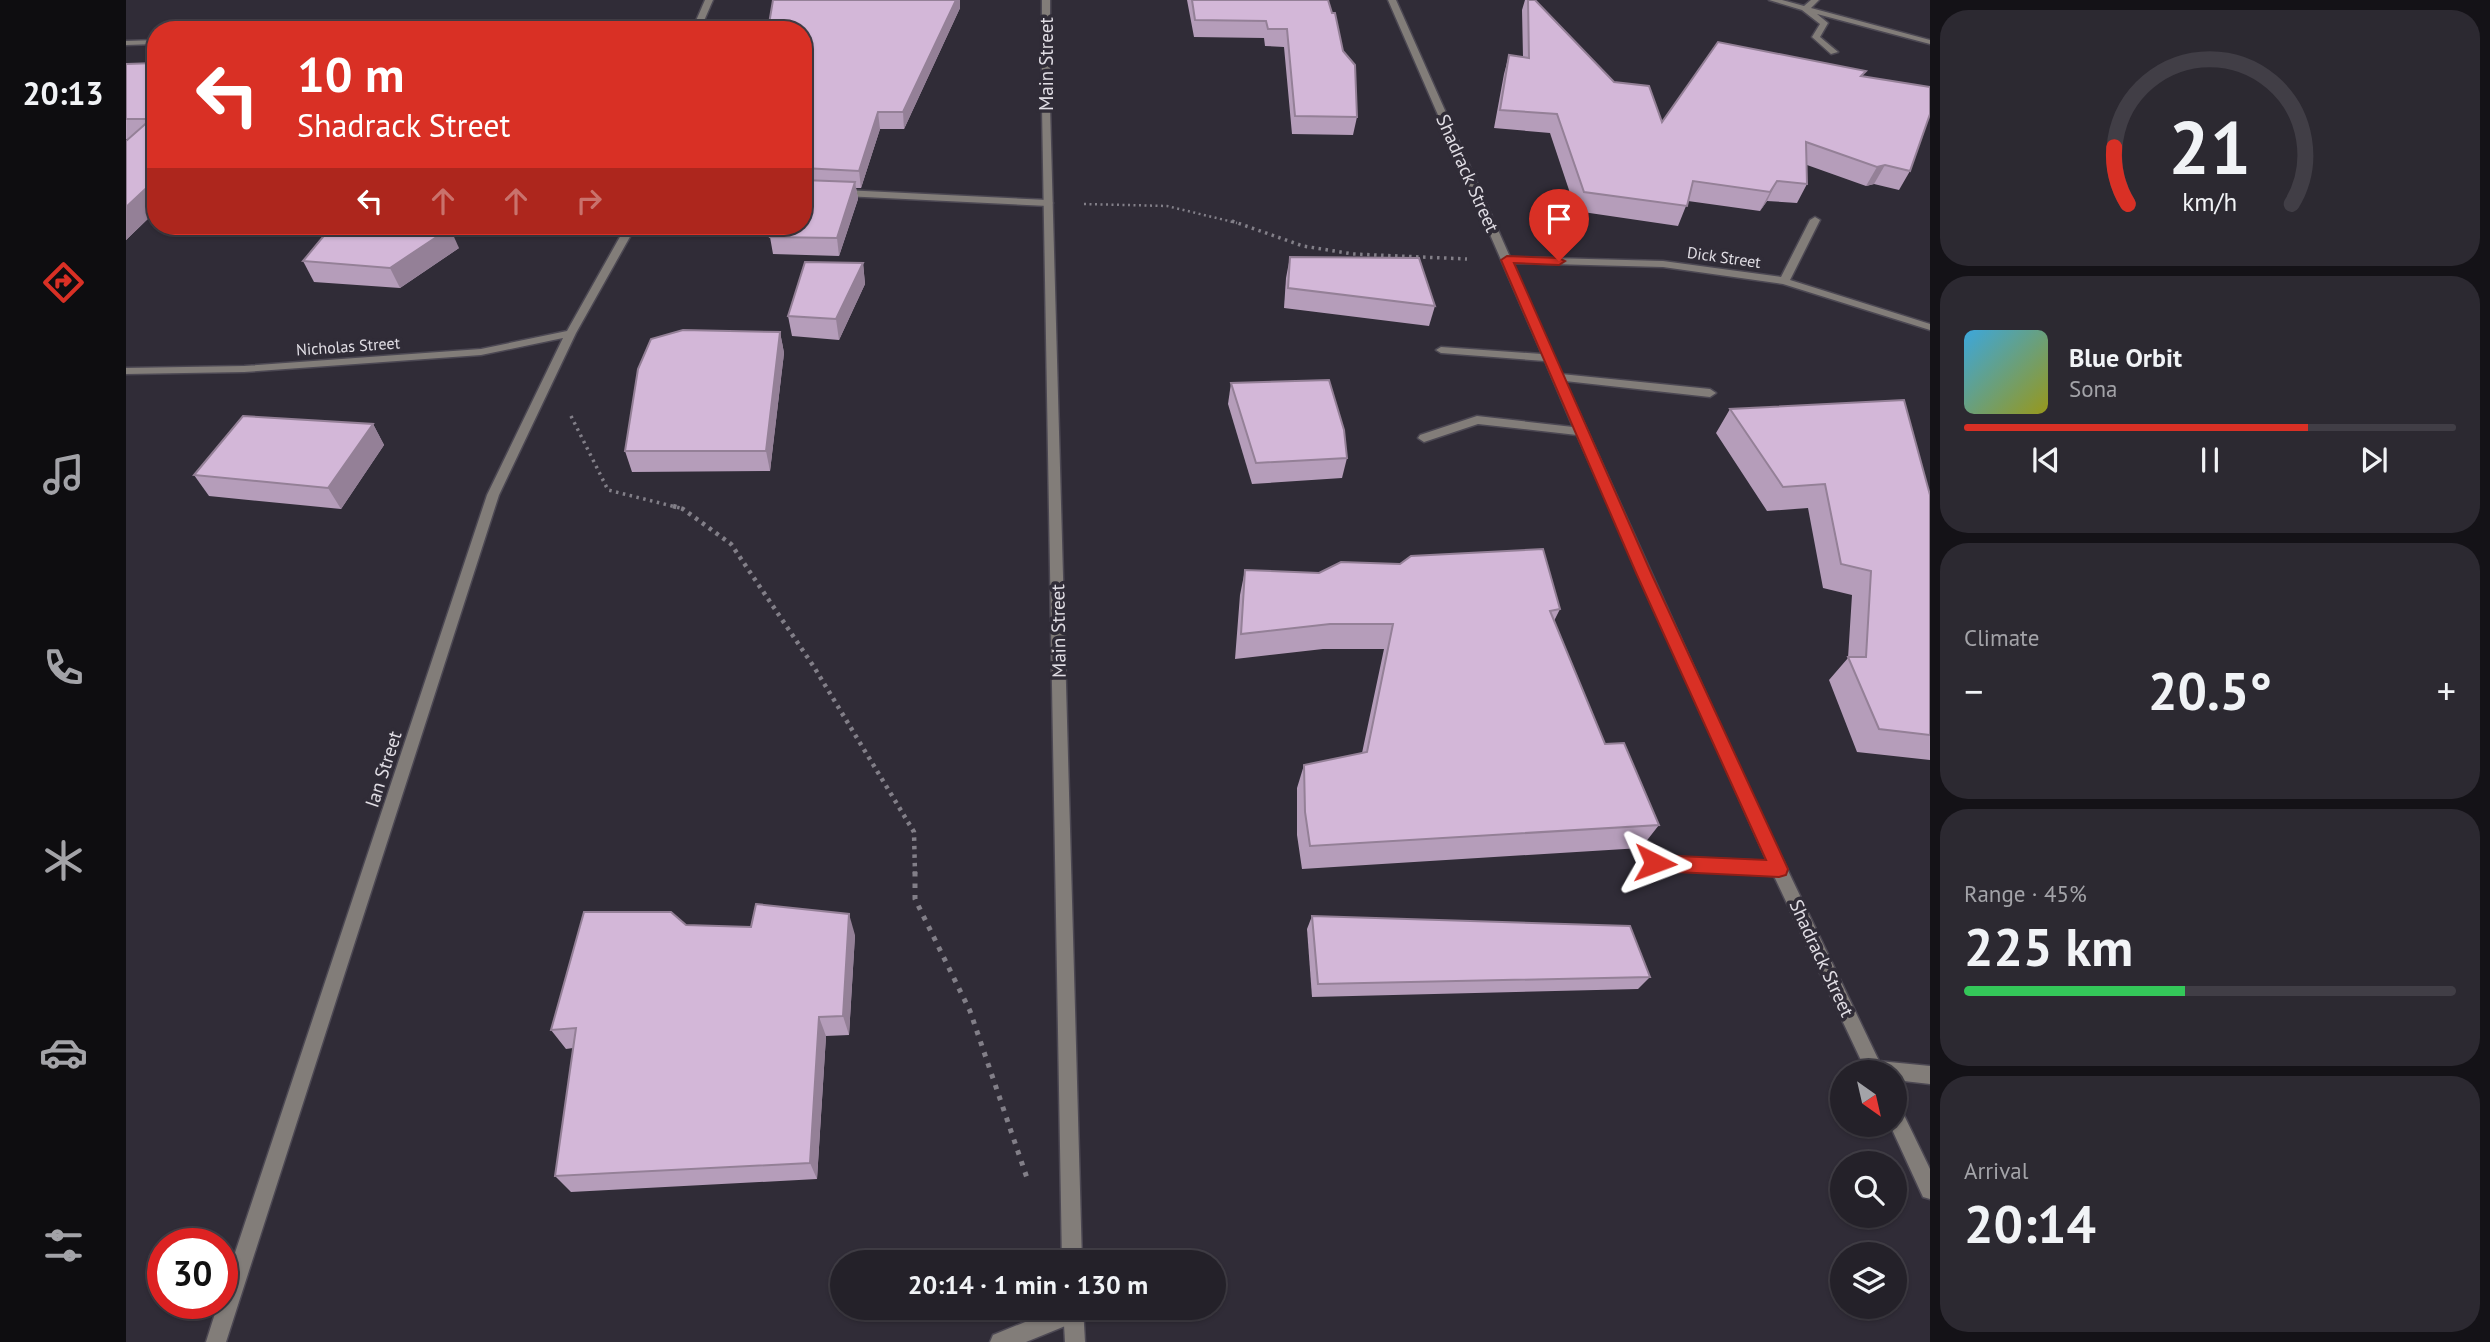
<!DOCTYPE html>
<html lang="en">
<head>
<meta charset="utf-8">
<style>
	body { margin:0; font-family:"PT Sans",sans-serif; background:#2c2931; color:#f1f3f6; height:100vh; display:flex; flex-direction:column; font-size:26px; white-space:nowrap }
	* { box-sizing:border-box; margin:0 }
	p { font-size:23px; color:#a3a3a8 }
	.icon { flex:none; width:38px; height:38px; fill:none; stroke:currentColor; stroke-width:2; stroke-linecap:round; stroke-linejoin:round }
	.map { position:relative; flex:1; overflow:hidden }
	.panel { display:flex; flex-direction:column; gap:10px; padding:10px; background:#141217; width:560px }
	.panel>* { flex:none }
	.hud { position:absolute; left:21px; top:21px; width:665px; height:214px; border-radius:28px; box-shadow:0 2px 5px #0004,0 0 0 2px #413e46; background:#d93025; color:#fff; overflow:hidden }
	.needle { width:46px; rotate:146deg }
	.controls { position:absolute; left:1704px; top:1060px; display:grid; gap:14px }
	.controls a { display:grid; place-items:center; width:77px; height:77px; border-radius:50%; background:#242129; box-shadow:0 2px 5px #0004,0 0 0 2px #413e46; font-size:35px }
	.speed { position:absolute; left:21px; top:1228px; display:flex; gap:14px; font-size:35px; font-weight:700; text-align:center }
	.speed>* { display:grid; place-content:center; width:91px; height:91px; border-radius:50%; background:#242129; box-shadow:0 2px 5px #0004,0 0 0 2px #413e46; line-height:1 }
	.speed .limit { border:10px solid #d22; background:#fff; color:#111 }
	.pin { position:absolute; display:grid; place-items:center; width:60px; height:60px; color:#fff; margin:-72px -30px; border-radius:50% 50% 50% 0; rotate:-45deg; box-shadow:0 0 7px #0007 }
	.pin .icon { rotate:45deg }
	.me { position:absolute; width:77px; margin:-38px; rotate:93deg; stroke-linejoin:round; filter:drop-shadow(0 0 5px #0008) }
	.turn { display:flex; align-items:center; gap:24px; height:147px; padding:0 35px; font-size:32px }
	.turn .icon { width:91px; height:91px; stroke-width:2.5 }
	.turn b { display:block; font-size:49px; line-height:60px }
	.lanes { display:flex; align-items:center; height:66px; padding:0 35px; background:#0003; justify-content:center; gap:35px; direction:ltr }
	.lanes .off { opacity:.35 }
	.big { font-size:52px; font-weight:600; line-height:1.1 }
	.panel .tile { flex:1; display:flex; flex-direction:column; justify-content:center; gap:10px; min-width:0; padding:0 24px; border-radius:28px; background:#2c2931 }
	.panel .dial { align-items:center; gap:0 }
	.dial svg { height:182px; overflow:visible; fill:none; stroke:#413e46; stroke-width:7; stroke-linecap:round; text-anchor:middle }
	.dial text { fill:#f1f3f6; stroke:none }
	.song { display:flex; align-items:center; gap:21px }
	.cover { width:84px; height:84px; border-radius:10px; background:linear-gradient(135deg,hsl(200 70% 55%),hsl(60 70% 35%)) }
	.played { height:7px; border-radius:4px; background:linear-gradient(90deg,#d93025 70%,#413e46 70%) }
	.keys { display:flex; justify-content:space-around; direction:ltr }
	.heat { display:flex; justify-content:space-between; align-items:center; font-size:38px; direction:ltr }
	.charge { height:10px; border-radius:5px; background:linear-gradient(90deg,#34c759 45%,#413e46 0) }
	.trip { position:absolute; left:704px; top:1250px; width:396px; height:70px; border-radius:35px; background:#242129; box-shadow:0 2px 5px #0004,0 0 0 2px #413e46; font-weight:600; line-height:70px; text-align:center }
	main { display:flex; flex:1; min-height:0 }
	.menu { display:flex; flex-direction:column; width:126px; justify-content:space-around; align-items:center; background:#0e0d10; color:#a3a3a8 }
	.menu .icon { width:49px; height:49px }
	.menu .on { color:#d93025 }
	.menu b { font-size:32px; color:#f1f3f6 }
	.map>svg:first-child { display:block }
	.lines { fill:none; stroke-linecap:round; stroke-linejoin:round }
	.service-casing { stroke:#4c4853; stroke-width:3 }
	.minor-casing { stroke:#4c4853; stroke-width:3 }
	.tertiary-casing { stroke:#4c4853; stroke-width:3 }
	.path-far3 { stroke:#827f88; stroke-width:2.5; stroke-dasharray:2 3.5; stroke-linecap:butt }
	.path-far2 { stroke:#827f88; stroke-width:3.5; stroke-dasharray:2.5 4.5; stroke-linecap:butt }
	.path-far1 { stroke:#827f88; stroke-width:4.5; stroke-dasharray:3.5 5; stroke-linecap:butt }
	.path { stroke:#827f88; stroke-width:5; stroke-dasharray:4.5 7; stroke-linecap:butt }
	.service { fill:#827d79; fill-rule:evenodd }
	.minor { fill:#827d79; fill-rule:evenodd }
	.tertiary { fill:#827d79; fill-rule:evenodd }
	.wall { fill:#b59dba }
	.shaded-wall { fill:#948097 }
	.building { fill:#d3b7d8; stroke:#948097; stroke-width:2 }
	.route { fill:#d93025; stroke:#8d1f18; stroke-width:2 }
	.labels { text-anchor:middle; stroke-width:7; stroke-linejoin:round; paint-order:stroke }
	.far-street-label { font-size:16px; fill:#e0dde4; stroke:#302c37 }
	.street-label { font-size:19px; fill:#e0dde4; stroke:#302c37 }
</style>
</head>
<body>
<main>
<nav class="menu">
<b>20:13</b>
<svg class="icon on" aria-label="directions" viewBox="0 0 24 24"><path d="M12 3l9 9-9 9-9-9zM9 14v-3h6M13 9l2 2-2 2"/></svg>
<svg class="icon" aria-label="music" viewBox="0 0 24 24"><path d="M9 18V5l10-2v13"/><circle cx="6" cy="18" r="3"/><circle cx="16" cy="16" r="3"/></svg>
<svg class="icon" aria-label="phone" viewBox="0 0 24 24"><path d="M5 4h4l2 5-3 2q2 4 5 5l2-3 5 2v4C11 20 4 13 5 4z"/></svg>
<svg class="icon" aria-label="climate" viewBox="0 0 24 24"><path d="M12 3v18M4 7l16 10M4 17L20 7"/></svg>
<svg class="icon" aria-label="car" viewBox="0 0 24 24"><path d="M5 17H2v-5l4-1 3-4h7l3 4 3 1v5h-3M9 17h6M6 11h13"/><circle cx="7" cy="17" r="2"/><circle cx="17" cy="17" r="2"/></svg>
<svg class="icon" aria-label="filters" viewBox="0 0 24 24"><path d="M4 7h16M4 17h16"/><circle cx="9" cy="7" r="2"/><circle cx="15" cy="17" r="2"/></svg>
</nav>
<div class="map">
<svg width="1804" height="1342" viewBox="0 0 1804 1342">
	<rect width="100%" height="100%" fill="#302c37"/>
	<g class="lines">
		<defs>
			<polygon id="service" points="936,1307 955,1307 957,1313 954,1320 900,1342 864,1342 867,1335"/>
			<g id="minor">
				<polygon points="579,0 587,0 574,30 566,30"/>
				<polygon points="1262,0 1270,0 1384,257 1537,261 1655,277 1684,220 1689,217 1694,220 1664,280 1804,324 1804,330 1657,284 1537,267 1386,263 1435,374 1584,389 1590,393 1584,397 1439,381 1622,787 1753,1061 1804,1066 1804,1084 1769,1080 1769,1073 1741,1073 1648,876 1523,868 1521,863 1523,858 1529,856 1641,861 1451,435 1352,424 1298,442 1292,438 1294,435 1351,416 1447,427 1419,361 1315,353 1310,350 1315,347 1416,354"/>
				<polygon points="1643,0 1656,0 1678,6 1685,0 1693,0 1685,8 1804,40 1804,44 1691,14 1702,23 1694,37 1712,52 1705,54 1686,37 1694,24 1676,10"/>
				<polygon points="30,40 30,44 0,45 0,41"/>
				<polygon points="677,188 922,200 927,203 922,206 677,194"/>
				<polygon points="500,226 510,226 450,333 373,495 100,1342 80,1342 92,1304 96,1304 96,1292 361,495 437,338 355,355 118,372 0,374 0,368 118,366 355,349 441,331"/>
				<polygon points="1769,1106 1775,1109 1804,1169 1804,1199 1797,1197 1764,1125 1769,1125"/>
			</g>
			<g id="tertiary">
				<polygon points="916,0 924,0 924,107 956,1262 936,1262 916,107"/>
				<polygon points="937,1307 957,1307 959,1342 939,1342"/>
			</g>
		</defs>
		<use href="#service" class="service-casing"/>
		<use href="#minor" class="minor-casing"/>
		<use href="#tertiary" class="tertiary-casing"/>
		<polyline class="path-far3" points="958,204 1041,206 1111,223"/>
		<g class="path-far2">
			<polyline points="1106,221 1177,246 1227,254 1341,259"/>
			<polyline points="445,416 482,490 554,508"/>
		</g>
		<polyline class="path-far1" points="547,506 557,509 605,544 688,667 788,832 789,874"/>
		<polyline class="path" points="789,872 789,899 844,1011 901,1178"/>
		<use href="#service" class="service"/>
		<use href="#minor" class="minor"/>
		<use href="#tertiary" class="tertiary"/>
	</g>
	<g class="wall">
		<polygon points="647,0 834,0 834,8 778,129 754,129 735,188 730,188 732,199 713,256 647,254 644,237 677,226 677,30"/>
		<polygon points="1061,0 1202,0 1231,117 1227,135 1166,134 1158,47 1139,46 1138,38 1068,37"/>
		<polygon points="1399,0 1409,0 1488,82 1536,122 1737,76 1784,171 1773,190 1748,184 1740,186 1681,165 1681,184 1671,203 1641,201 1634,211 1562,201 1552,226 1450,211 1424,133 1368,128 1378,74 1383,55 1397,57 1396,10"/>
		<polygon points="30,63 30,211 0,240 0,141 2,139 0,139 0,64"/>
		<polygon points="333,248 274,288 188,282 177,261"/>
		<polygon points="1164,257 1309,306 1303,326 1158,308 1160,278"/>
		<polygon points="737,263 739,284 713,340 666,336 662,316"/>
		<polygon points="654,332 658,353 644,471 506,472 499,451"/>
		<polygon points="1105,383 1221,458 1216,478 1126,484 1102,404"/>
		<polygon points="1604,409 1804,495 1804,760 1731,752 1703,680 1722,658 1726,595 1697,588 1682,508 1641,511 1590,433"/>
		<polygon points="247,424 258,445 215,509 83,496 68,475"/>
		<polygon points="1119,570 1434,609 1428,621 1479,744 1533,825 1515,848 1176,869 1171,835 1171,788 1178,765 1236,753 1258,649 1197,649 1109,659 1114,595"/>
		<polygon points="1186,916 1524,977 1512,989 1186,997 1181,929"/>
		<polygon points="560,925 729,935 723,1035 700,1036 691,1179 445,1192 429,1176 447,1048 440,1049 425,1030"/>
	</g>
	<g class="shaded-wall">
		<polygon points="830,0 834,0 834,8 778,129 777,112"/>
		<polygon points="752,112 754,129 735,188 733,171"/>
		<polygon points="1759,165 1748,184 1740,186 1751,167"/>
		<polygon points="30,179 30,211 0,240 0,207"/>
		<polygon points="1651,181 1641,201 1634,211 1644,192"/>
		<polygon points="729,182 732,199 713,256 711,238"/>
		<polygon points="324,228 333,248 274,288 264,268"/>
		<polygon points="737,263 739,284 713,340 710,319"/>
		<polygon points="654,332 658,353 644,471 640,451"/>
		<polygon points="247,424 258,445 215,509 202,488"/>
		<polygon points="723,914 729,935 723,1035 717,1016"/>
		<polygon points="693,1017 700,1036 691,1179 684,1163"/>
	</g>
	<g class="building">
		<polygon points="647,0 830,0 777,112 752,112 733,171 677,168 677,107 678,103 677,103 677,30 642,30"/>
		<polygon points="1066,0 1202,0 1206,13 1209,13 1217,51 1229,65 1231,117 1169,116 1161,29 1142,29 1140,21 1069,20"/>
		<polygon points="1402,0 1409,0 1488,82 1523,86 1536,122 1592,42 1740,71 1735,76 1804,87 1804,114 1784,171 1759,165 1751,167 1680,142 1681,184 1651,181 1644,192 1567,181 1561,206 1458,192 1431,114 1374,110 1383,55 1403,58"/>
		<polygon points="30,63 30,179 0,207 0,141 25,119 0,119 0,64"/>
		<polygon points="677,180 729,182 711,238 644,237 647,226 677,226"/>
		<polygon points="206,226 301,226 324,228 264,268 177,261"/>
		<polygon points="1164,257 1293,258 1309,306 1162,288"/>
		<polygon points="679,262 737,263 710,319 662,316"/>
		<polygon points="557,330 654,332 640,451 499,451 512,369 525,339"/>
		<polygon points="1203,380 1218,430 1221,458 1130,463 1105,383"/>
		<polygon points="1778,400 1804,495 1804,735 1753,729 1722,657 1740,657 1745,571 1715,564 1699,484 1657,487 1604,409"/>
		<polygon points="117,416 247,424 202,488 68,475"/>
		<polygon points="1417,549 1434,609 1424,611 1479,744 1498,743 1533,825 1184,846 1179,812 1178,765 1241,752 1267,624 1204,624 1115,634 1119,570 1193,573 1215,562 1274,564 1285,556"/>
		<polygon points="630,904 723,914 717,1016 693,1017 684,1163 429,1176 450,1028 425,1030 458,912 545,912 560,925 625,927"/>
		<polygon points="1186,916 1504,926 1524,977 1192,984"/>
	</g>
	<polygon class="route" points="1381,256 1433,258 1439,261 1433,265 1388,263 1526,575 1662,869 1660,875 1653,877 1529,871 1523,869 1520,863 1523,858 1529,855 1640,860 1511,575 1375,260"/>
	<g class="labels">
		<g class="far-street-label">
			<text transform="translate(1598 257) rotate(8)" y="6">Dick Street</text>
			<text transform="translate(222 346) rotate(-4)" y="6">Nicholas Street</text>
		</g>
		<g class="street-label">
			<text transform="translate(920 64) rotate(-90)" y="7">Main Street</text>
			<text transform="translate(1342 173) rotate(66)" y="7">Shadrack Street</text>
			<text transform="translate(932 631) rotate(-91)" y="7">Main Street</text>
			<text transform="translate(257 769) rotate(-72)" y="7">Ian Street</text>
			<text transform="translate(1696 958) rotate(65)" y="7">Shadrack Street</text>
		</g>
	</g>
</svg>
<div class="controls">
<a><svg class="needle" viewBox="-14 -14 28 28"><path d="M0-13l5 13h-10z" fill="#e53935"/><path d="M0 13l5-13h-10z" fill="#a3a3a8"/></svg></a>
<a><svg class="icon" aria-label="search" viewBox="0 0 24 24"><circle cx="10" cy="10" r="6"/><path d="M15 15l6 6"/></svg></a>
<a><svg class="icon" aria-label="layers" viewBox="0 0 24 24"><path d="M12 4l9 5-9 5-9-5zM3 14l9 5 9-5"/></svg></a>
</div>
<div class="speed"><div class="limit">30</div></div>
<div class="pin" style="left:1433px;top:261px;background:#d93025"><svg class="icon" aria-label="arrive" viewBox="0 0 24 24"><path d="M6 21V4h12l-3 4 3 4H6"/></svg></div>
<svg class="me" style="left:1529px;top:863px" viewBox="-20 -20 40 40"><path d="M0-17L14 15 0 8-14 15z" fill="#d93025" stroke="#fff" stroke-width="4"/></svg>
<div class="trip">20:14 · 1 min · 130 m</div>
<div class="hud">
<div class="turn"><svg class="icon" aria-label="left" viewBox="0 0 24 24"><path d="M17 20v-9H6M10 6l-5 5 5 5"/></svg><div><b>10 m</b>Shadrack Street</div></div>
<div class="lanes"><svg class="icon" aria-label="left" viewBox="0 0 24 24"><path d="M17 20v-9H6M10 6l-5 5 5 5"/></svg><svg class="icon off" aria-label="ahead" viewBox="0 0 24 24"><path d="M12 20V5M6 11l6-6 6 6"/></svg><svg class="icon off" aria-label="ahead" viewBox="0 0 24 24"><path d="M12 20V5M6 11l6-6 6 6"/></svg><svg class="icon off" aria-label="right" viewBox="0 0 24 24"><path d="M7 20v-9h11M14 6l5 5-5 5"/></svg></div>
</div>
</div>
<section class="panel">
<div class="tile dial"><svg viewBox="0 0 100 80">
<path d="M14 69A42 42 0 1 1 86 69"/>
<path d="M14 69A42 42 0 0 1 8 44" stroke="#d93025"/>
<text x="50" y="56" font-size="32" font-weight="700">21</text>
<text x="50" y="72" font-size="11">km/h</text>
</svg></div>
<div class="tile">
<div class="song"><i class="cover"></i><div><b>Blue Orbit</b><p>Sona</p></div></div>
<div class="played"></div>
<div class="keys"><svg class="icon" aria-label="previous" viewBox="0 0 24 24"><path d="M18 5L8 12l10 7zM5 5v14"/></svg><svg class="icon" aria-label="pause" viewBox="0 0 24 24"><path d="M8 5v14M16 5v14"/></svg><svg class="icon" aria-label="next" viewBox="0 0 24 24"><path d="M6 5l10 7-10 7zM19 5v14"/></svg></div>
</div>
<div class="tile"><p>Climate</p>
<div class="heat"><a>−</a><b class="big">20.5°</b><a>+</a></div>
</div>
<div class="tile"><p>Range · 45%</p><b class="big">225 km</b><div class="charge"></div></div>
<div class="tile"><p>Arrival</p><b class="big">20:14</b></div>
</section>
</main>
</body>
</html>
